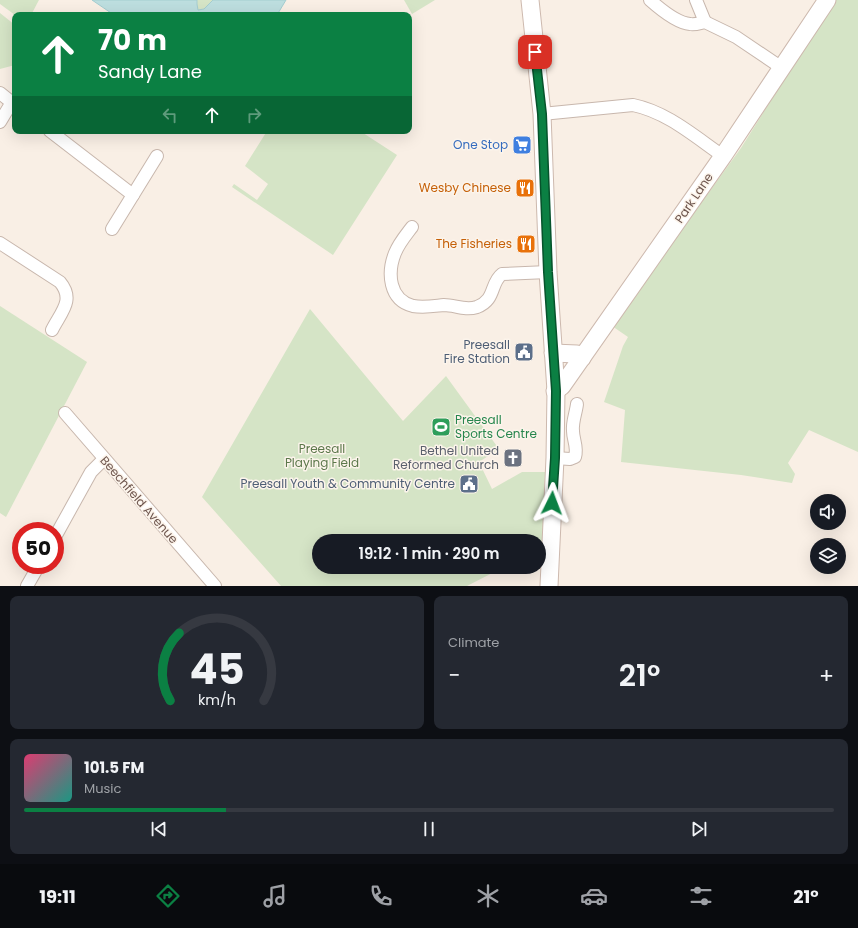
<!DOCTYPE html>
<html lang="en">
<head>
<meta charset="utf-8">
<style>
	body { margin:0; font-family:Poppins,sans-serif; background:#242831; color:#f1f3f6; height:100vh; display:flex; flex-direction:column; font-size:15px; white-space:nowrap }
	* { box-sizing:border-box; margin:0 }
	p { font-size:13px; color:#9ea1a6 }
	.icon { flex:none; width:22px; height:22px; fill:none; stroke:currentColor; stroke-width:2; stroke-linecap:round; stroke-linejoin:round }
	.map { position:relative; height:586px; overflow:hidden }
	.side { display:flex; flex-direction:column; gap:10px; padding:10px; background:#0d0f14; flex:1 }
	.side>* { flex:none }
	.hud { position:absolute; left:12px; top:12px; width:400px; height:122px; border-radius:8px; box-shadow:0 4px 16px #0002; background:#0b8043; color:#fff; overflow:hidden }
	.controls { position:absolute; left:810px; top:494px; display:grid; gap:8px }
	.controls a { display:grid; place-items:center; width:36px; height:36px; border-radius:50%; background:#171b24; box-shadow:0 4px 16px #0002; font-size:20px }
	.speed { position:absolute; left:12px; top:522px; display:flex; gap:8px; font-size:20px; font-weight:700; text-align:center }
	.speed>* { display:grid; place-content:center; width:52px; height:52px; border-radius:50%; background:#171b24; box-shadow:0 4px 16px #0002; line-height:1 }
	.speed .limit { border:6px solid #d22; background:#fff; color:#111 }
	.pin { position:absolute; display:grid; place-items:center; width:34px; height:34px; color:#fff; margin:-17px; border-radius:8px; box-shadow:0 2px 6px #0006 }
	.me { position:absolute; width:44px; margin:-22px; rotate:3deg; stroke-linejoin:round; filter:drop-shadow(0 0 3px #0008) }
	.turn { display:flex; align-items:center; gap:14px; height:84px; padding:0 20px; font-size:18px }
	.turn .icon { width:52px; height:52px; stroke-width:2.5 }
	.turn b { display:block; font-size:28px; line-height:34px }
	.lanes { display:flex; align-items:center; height:38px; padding:0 20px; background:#0003; justify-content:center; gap:20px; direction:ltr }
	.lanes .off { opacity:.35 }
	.big { font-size:30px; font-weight:600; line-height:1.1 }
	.side .tile { flex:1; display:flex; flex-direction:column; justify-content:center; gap:6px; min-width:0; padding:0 14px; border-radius:8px; background:#242831 }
	.side .dial { align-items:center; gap:0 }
	.dial svg { height:104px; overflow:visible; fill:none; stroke:#363941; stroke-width:7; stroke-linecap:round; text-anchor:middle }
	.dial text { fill:#f1f3f6; stroke:none }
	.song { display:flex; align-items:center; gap:12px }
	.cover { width:48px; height:48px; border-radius:6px; background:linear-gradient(135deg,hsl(340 70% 55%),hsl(170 70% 35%)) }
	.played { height:4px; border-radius:2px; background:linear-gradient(90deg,#0b8043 25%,#363941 25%) }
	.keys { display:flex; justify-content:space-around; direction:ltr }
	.heat { display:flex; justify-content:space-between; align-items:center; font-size:22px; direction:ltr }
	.side .tiles { flex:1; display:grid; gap:10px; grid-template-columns:1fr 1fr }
	.tile:last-child { grid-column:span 2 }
	.trip { position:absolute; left:312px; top:534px; width:234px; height:40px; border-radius:20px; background:#171b24; box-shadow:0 4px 16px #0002; font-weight:600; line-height:40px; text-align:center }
	.dock { display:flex; height:64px; justify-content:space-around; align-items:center; background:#090b0e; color:#9ea1a6 }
	.dock .icon { width:28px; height:28px }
	.dock .current { color:#0b8043 }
	.dock b { font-size:18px; color:#f1f3f6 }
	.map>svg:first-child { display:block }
	.green { fill:#d5e4c6 }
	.water { fill:#bddedf; stroke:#a4cdd0 }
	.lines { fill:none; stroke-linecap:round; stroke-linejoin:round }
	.minor-casing { stroke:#c8b7ad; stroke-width:14 }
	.secondary-casing { stroke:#cdb9ae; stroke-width:19 }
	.minor { stroke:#fff; stroke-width:12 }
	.secondary { stroke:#fff; stroke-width:17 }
	.route-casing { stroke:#07532c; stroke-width:10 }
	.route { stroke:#0b8043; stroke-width:7 }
	.labels { text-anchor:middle; stroke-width:3; stroke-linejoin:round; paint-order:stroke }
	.shop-label { font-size:12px; fill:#366cbe; stroke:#fcf4eb; text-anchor:end }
	.food-label { font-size:12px; fill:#c56008; stroke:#fcf4eb; text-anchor:end }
	.street-label { font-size:12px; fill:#6e564e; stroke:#fcf4eb }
	.service-label { font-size:12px; fill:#4e5e75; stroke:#fcf4eb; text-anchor:end }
	.leisure-label { font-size:12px; fill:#27864d; stroke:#fcf4eb; text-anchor:start }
	.park-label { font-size:12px; fill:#5c784b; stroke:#fcf4eb }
	.worship-label { font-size:12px; fill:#5b616d; stroke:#fcf4eb; text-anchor:end }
</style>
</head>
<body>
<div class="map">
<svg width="858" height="586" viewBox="0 0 858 586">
	<rect width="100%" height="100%" fill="#f9efe5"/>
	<g class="green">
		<polygon points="0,0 39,0 31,15 15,15 0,4"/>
		<polygon points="197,0 213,0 204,9 198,10 197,4"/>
		<polygon points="404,0 435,0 412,14"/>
		<polygon points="834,0 858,0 858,452 809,430 788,463 795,474 792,483 741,475 621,462 625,410 604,402 623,346 628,337 612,326 741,148"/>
		<polygon points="0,13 15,25 15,65 0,69"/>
		<polygon points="267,131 360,131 397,155 333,255 232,187 234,184 257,200 268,184 245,166"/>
		<polygon points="0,306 87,362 6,517 0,513"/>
		<polygon points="310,309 403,421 446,376 499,449 479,462 492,489 522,472 545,472 543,547 539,549 539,541 319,541 319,567 504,567 467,586 281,586 202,497"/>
	</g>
	<polygon class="water" points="92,0 197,0 197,4 198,10 204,9 213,0 286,0 277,15 114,15"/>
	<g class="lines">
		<defs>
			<g id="minor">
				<path d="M650,0C659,8 677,23 690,24C695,25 700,23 705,22L736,37L782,68"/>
				<polyline points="696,0 705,22"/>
				<polyline points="0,93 15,105"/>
				<path d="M542,114L633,105C667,112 694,136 723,156"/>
				<polyline points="0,122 12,102"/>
				<polyline points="50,131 133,195"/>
				<path d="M412,227C406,235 399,243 395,253C387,273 389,300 413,306C424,308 434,306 444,305C455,305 465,311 477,307C496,300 490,283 502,274L548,272"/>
				<polyline points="112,229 157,156"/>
				<path d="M0,243L60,282C75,300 61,312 52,330"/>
				<polyline points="65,413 215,586"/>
				<path d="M555,458L570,459L575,457C578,447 573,440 573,431C572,422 576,413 577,404"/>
				<polyline points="55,537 91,472 104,459"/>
				<polyline points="27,586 39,565"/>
			</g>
			<g id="secondary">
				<polyline points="530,0 542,114 548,272 556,391 555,458 549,586"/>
				<polyline points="553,353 577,354 582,358"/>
				<polyline points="555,391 562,386 723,156 827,0"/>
			</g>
		</defs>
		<use href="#minor" class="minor-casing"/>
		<use href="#secondary" class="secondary-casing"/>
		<use href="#minor" class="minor"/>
		<use href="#secondary" class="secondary"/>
	</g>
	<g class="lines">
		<defs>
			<polyline id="route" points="535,52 542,114 548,272 556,391 555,458 552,503"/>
		</defs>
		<use href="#route" class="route-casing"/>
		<use href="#route" class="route"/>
	</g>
	<defs>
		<symbol id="supermarket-square" viewBox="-11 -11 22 22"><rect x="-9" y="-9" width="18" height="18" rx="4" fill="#3f7fe0" stroke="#fcf4eb"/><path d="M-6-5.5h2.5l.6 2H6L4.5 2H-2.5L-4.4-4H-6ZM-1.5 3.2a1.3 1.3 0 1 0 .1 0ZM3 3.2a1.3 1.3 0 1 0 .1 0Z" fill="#fff"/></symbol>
		<symbol id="restaurant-square" viewBox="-11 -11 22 22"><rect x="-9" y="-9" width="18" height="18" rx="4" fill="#e8710a" stroke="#fcf4eb"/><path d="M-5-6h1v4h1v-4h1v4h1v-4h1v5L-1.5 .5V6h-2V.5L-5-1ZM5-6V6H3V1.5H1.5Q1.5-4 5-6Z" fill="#fff"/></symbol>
		<symbol id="civic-square" viewBox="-11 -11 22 22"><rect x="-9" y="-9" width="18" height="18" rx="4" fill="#5c6f8a" stroke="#fcf4eb"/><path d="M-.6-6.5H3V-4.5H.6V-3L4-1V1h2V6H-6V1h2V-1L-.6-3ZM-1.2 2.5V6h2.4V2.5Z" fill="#fff"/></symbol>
		<symbol id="stadium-square" viewBox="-11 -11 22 22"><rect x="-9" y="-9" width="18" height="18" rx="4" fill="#2e9e5b" stroke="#fcf4eb"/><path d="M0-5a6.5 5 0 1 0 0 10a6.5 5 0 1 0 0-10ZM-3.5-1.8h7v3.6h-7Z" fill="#fff"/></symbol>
		<symbol id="church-square" viewBox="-11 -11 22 22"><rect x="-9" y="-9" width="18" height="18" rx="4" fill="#6b7280" stroke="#fcf4eb"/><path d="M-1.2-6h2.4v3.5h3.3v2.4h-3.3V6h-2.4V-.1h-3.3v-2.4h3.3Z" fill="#fff"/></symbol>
	</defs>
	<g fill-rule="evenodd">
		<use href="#supermarket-square" x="511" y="134" width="22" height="22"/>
		<use href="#restaurant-square" x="514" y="177" width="22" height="22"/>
		<use href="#restaurant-square" x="515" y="233" width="22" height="22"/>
		<use href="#civic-square" x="513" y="341" width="22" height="22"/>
		<use href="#stadium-square" x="430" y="416" width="22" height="22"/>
		<use href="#church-square" x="502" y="447" width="22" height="22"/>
		<use href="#civic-square" x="458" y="473" width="22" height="22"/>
	</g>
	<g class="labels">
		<g class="shop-label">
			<text x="508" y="149">One Stop</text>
		</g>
		<g class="food-label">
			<text x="511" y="192">Wesby Chinese</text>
			<text x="512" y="248">The Fisheries</text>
		</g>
		<g class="street-label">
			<text transform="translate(694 198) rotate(-56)" y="4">Park Lane</text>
			<text transform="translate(139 500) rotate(49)" y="4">Beechfield Avenue</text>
		</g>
		<g class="service-label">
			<text x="510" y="349">Preesall<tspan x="510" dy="14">Fire Station</tspan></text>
			<text x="455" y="488">Preesall Youth &amp; Community Centre</text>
		</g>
		<g class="leisure-label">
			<text x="455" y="424">Preesall<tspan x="455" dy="14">Sports Centre</tspan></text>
		</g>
		<g class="park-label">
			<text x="322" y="453">Preesall<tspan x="322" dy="14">Playing Field</tspan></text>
		</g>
		<g class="worship-label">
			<text x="499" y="455">Bethel United<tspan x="499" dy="14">Reformed Church</tspan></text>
		</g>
	</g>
</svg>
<div class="controls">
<a><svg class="icon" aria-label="sound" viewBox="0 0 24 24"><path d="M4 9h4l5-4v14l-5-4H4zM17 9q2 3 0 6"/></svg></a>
<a><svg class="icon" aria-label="layers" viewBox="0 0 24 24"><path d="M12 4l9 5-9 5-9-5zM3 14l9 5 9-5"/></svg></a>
</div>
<div class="speed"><div class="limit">50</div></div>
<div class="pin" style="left:535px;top:52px;background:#d93025"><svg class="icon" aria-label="arrive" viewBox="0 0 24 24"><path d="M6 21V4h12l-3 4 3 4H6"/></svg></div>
<svg class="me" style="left:552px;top:503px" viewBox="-20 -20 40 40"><path d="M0-17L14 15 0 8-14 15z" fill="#0b8043" stroke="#fff" stroke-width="4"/></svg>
<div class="trip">19:12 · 1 min · 290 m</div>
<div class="hud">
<div class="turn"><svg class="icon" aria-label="ahead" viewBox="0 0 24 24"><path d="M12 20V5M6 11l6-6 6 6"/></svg><div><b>70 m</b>Sandy Lane</div></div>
<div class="lanes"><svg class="icon off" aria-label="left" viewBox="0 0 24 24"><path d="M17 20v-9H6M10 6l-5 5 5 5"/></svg><svg class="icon" aria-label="ahead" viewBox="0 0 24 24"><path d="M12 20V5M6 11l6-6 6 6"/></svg><svg class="icon off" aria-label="right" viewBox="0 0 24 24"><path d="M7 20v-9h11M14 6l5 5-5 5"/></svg></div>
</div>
</div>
<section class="side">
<div class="tiles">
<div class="tile dial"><svg viewBox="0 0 100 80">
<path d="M14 69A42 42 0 1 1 86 69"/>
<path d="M14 69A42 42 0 0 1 21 17" stroke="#0b8043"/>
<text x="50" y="56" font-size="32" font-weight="700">45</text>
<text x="50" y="72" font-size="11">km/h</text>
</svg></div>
<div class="tile"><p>Climate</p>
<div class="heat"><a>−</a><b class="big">21°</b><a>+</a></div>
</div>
<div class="tile">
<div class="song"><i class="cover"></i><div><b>101.5 FM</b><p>Music</p></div></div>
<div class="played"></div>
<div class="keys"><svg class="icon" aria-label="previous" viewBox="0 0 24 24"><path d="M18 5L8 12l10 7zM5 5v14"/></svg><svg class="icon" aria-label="pause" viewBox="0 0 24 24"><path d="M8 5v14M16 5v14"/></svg><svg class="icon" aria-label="next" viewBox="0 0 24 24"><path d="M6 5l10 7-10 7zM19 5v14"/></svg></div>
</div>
</div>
</section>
<nav class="dock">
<b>19:11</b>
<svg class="icon current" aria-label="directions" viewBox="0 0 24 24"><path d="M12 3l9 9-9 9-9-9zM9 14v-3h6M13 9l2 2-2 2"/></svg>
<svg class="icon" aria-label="music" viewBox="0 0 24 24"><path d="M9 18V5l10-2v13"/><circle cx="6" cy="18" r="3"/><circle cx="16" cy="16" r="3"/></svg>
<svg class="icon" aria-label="phone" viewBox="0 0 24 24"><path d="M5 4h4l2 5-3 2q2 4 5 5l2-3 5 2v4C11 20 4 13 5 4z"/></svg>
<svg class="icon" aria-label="climate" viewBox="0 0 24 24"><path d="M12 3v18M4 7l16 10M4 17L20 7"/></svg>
<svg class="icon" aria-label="car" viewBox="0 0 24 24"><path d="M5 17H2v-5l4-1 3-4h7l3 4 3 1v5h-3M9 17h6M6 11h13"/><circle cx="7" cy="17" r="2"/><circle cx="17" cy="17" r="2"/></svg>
<svg class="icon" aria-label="filters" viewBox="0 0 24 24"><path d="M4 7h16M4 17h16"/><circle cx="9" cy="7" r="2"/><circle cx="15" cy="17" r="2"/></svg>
<b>21°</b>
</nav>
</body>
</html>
